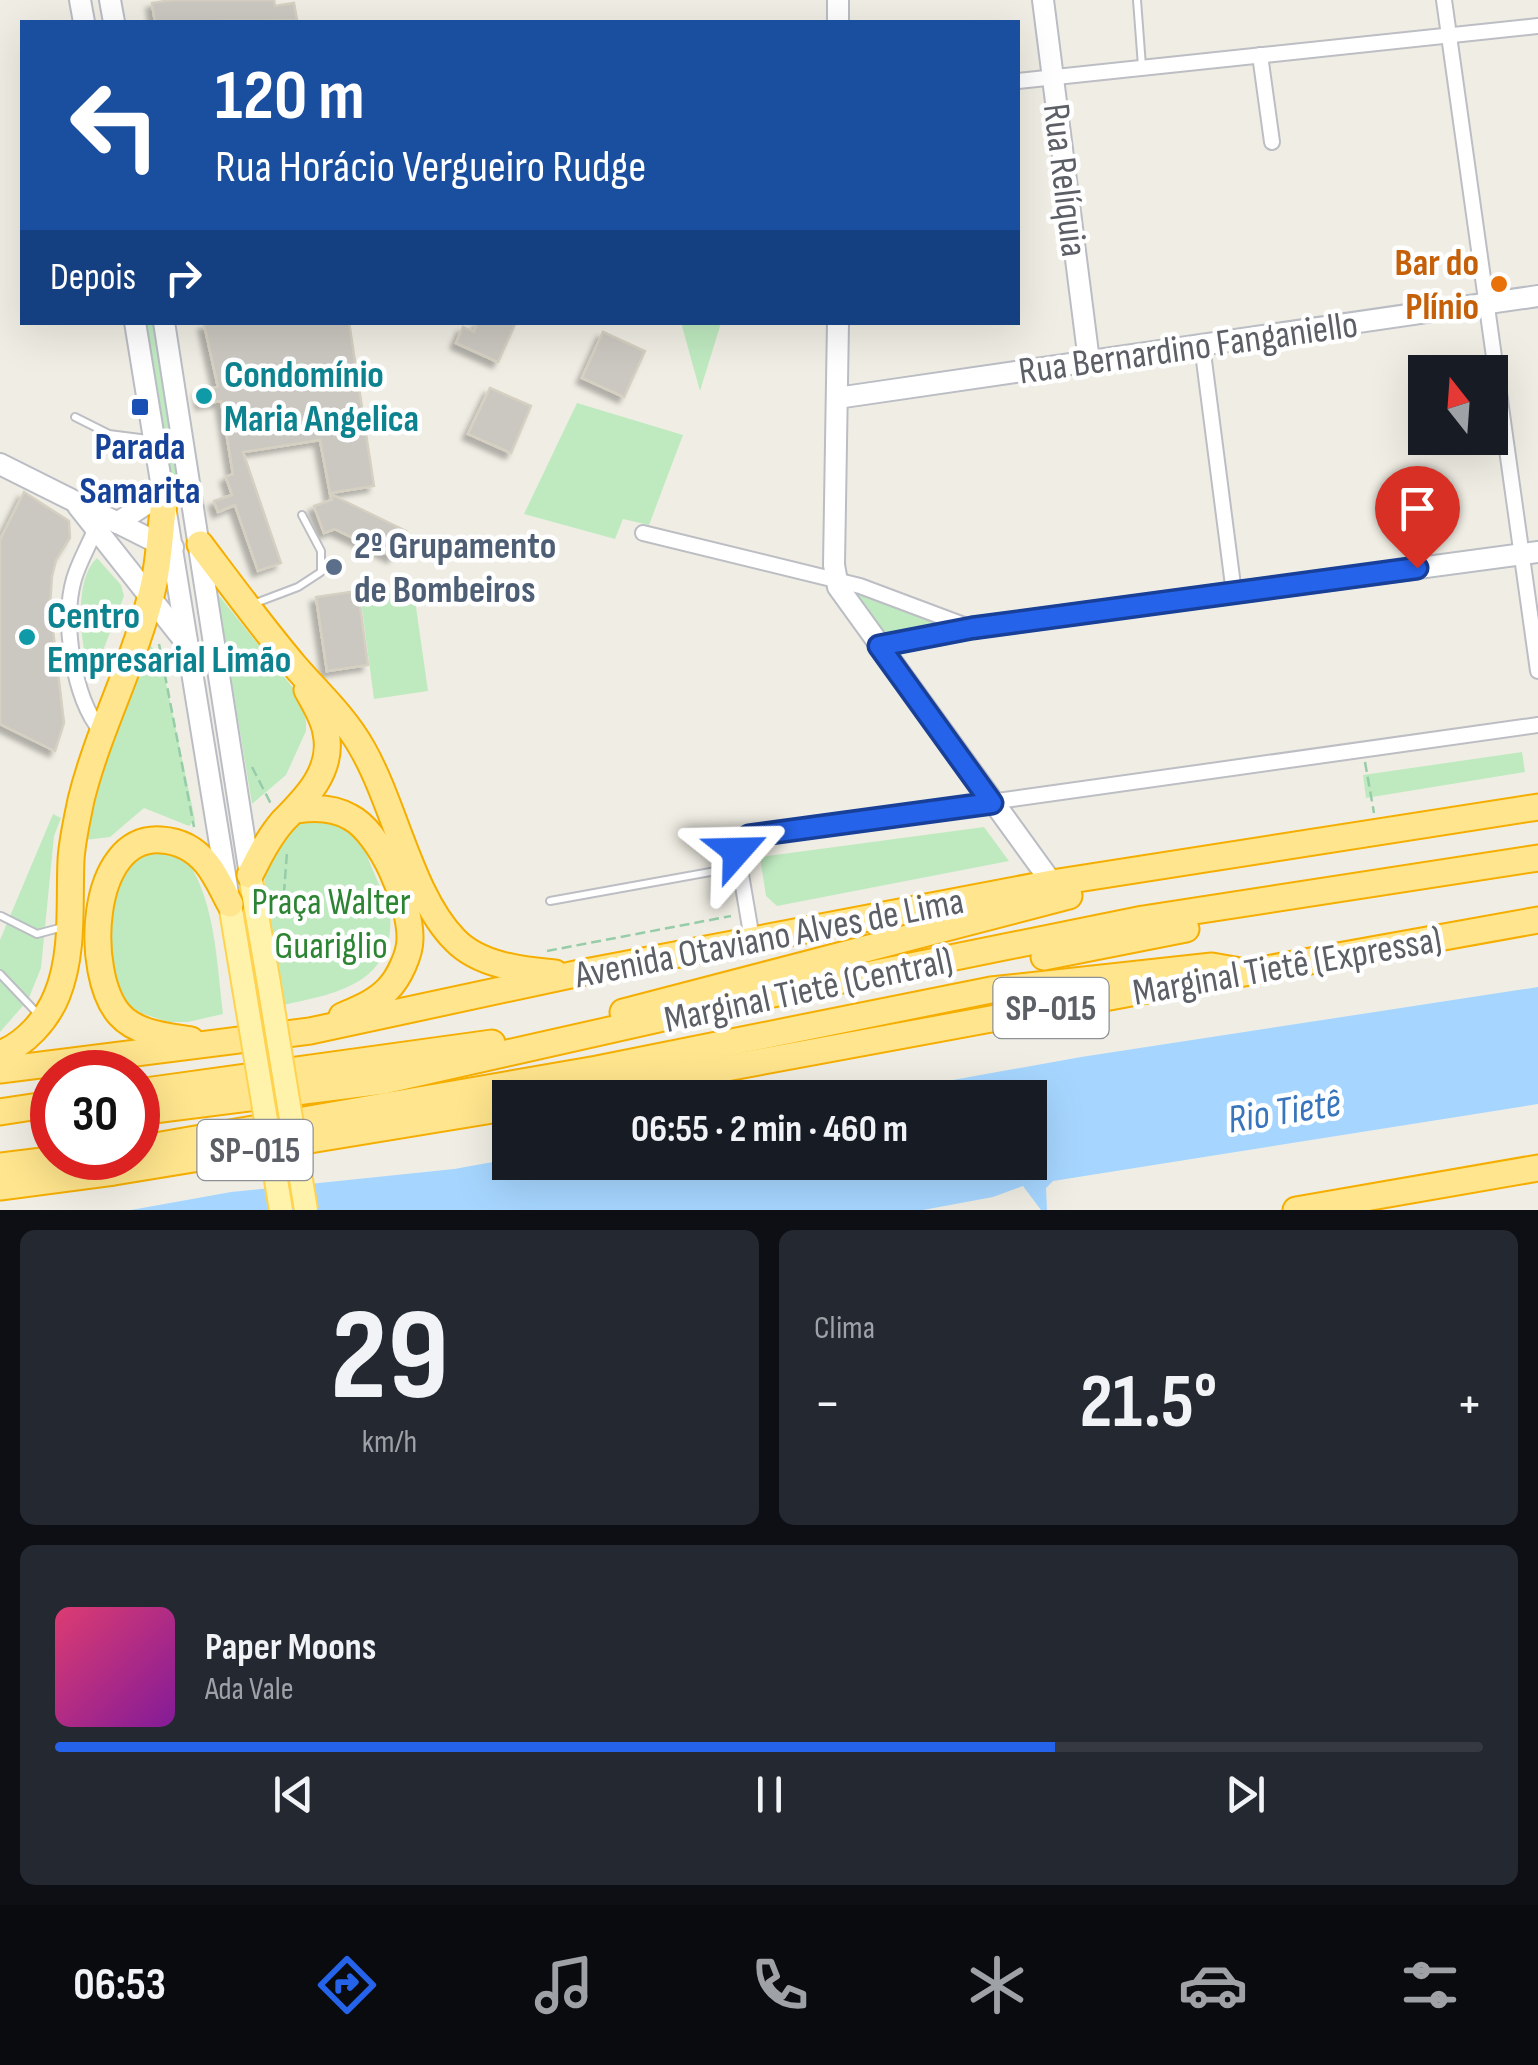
<!DOCTYPE html>
<html lang="pt">
<head>
<meta charset="utf-8">
<style>
	body { margin:0; font-family:"Sofia Sans Condensed",sans-serif; background:#242831; color:#f1f3f6; height:100vh; display:flex; flex-direction:column; font-size:38px; white-space:nowrap }
	* { box-sizing:border-box; margin:0 }
	p { font-size:32px; color:#9ea1a6 }
	.icon { flex:none; width:55px; height:55px; fill:none; stroke:currentColor; stroke-width:2; stroke-linecap:round; stroke-linejoin:round }
	.map { position:relative; height:1210px; overflow:hidden }
	.details { display:flex; flex-direction:column; gap:20px; padding:20px; background:#0d0f14; flex:1 }
	.details>* { flex:none }
	.top-card { position:absolute; left:20px; top:20px; width:1000px; height:305px; border-radius:0px; box-shadow:0 10px 40px #0002; background:#1a4fa0; color:#fff; overflow:hidden }
	.needle { width:65px; rotate:343deg }
	.tools { position:absolute; left:1408px; top:355px; display:grid; gap:20px }
	.tools a { display:grid; place-items:center; width:100px; height:100px; border-radius:0px; background:#171b24; box-shadow:0 10px 40px #0002; font-size:50px }
	.speed { position:absolute; left:30px; top:1050px; display:flex; gap:20px; font-size:50px; font-weight:700; text-align:center }
	.speed>* { display:grid; place-content:center; width:130px; height:130px; border-radius:50%; background:#171b24; box-shadow:0 10px 40px #0002; line-height:1 }
	.speed .limit { border:15px solid #d22; background:#fff; color:#111 }
	.pin { position:absolute; display:grid; place-items:center; width:85px; height:85px; color:#fff; margin:-102px -42px; border-radius:50% 50% 50% 0; rotate:-45deg; box-shadow:0 0 10px #0007 }
	.pin .icon { rotate:45deg }
	.me { position:absolute; width:110px; margin:-55px; rotate:65deg; stroke-linejoin:round; filter:drop-shadow(0 0 8px #0008) }
	.turn { display:flex; align-items:center; gap:35px; height:210px; padding:0 30px; font-size:45px }
	.turn .icon { width:130px; height:130px; stroke-width:2.5 }
	.turn b { display:block; font-size:70px; line-height:85px }
	.then { display:flex; align-items:center; height:95px; padding:0 30px; background:#0003; gap:20px; font-size:38px }
	.big { font-size:75px; font-weight:700; line-height:1.1 }
	.details .card { flex:1; display:flex; flex-direction:column; justify-content:center; gap:15px; min-width:0; padding:0 35px; border-radius:15px; background:#242831 }
	.details .dial { align-items:center; gap:0 }
	.dial b { font-size:130px; line-height:1 }
	.song { display:flex; align-items:center; gap:30px }
	.cover { width:120px; height:120px; border-radius:15px; background:linear-gradient(135deg,hsl(340 70% 55%),hsl(290 70% 35%)) }
	.played { height:10px; border-radius:5px; background:linear-gradient(90deg,#2563eb 70%,#363941 70%) }
	.keys { display:flex; justify-content:space-around; direction:ltr }
	.heat { display:flex; justify-content:space-between; align-items:center; font-size:55px; direction:ltr }
	.details .tiles { flex:1; display:grid; gap:20px; grid-template-columns:1fr 1fr }
	.card:last-child { grid-column:span 2 }
	.trip { position:absolute; left:492px; top:1080px; width:555px; height:100px; border-radius:0px; background:#171b24; box-shadow:0 10px 40px #0002; font-weight:700; line-height:100px; text-align:center }
	.tabs { display:flex; height:160px; justify-content:space-around; align-items:center; background:#090b0e; color:#9ea1a6 }
	.tabs .icon { width:70px; height:70px }
	.tabs .on { color:#2563eb }
	.tabs b { font-size:45px; color:#f1f3f6 }
	.map>svg:first-child { display:block }
	.green { fill:#bfeac0 }
	.water { fill:#a6d6ff }
	.building { fill:#cbc8c1; stroke:#d6d0c2; stroke-width:2.5; filter:url(#shadow) }
	.lines { fill:none; stroke-linecap:round; stroke-linejoin:round }
	.lane-casing { stroke:#bcbec4; stroke-width:10 }
	.street-casing { stroke:#bcbec4; stroke-width:18 }
	.secondary-casing { stroke:#babdc4; stroke-width:24 }
	.primary-casing { stroke:#ffd24f; stroke-width:26 }
	.highway-casing { stroke:#f5ae00; stroke-width:29 }
	.path { stroke:#96cca7; stroke-width:2.5; stroke-dasharray:10 5; stroke-linecap:butt }
	.lane { stroke:#fff; stroke-width:6 }
	.street { stroke:#fff; stroke-width:14 }
	.secondary { stroke:#fff; stroke-width:20 }
	.primary { stroke:#fff3ab; stroke-width:22 }
	.highway { stroke:#ffe58d; stroke-width:25 }
	.primary-bridge-casing { stroke:#ffd24f; stroke-width:26; stroke-linecap:butt }
	.primary-bridge { stroke:#fff3ab; stroke-width:22 }
	.route-casing { stroke:#184099; stroke-width:25 }
	.route { stroke:#2563eb; stroke-width:18 }
	.food-dot { fill:#e8710a; stroke:#fff; stroke-width:4 }
	.culture-dot { fill:#0f9aa8; stroke:#fff; stroke-width:4 }
	.transit-dot { fill:#1a4fb4; stroke:#fff; stroke-width:4 }
	.service-dot { fill:#5c6f8a; stroke:#fff; stroke-width:4 }
	.labels { text-anchor:middle; stroke-width:9; stroke-linejoin:round; paint-order:stroke }
	.shield { fill:#fff; stroke:#8d9094; stroke-width:2.5 }
	.shield-label { font-size:35px; font-weight:bold; fill:#5c6066 }
	.street-label { font-size:38px; fill:#5c6066; stroke:#fff }
	.food-label { font-size:38px; font-weight:bold; fill:#c56008; stroke:#fff; text-anchor:end }
	.culture-label { font-size:38px; font-weight:bold; fill:#0d838f; stroke:#fff; text-anchor:start }
	.transit-label { font-size:38px; font-weight:bold; fill:#164399; stroke:#fff }
	.service-label { font-size:38px; font-weight:bold; fill:#4e5e75; stroke:#fff; text-anchor:start }
	.park-label { font-size:38px; fill:#2d8533; stroke:#fff }
	.water-label { font-size:40px; font-style:italic; fill:#3875bc; stroke:#fff }
</style>
</head>
<body>
<div class="map">
<svg width="1538" height="1210" viewBox="0 0 1538 1210">
	<defs>
		<filter id="shadow"><feDropShadow dx="-5.5" dy="5.5" stdDeviation="2.5" flood-color="#0004"/></filter>
	</defs>
	<rect width="100%" height="100%" fill="#f0eee4"/>
	<g class="green">
		<polygon points="146,323 153,323 181,491 173,492"/>
		<polygon points="682,323 721,323 700,391 682,326"/>
		<polygon points="577,403 683,435 649,525 623,519 615,539 524,514"/>
		<path d="M97,558L121,585L124,596L91,682C82,651 71,582 97,558Z"/>
		<polygon points="413,586 428,691 374,699 360,594"/>
		<polygon points="852,591 906,605 947,625 884,635"/>
		<polygon points="217,593 298,694 306,721 306,731 286,775 252,804"/>
		<polygon points="148,642 161,659 195,820 189,826 144,808 110,837 85,840 113,733"/>
		<polygon points="1522,752 1525,772 1366,798 1363,775"/>
		<path d="M322,811L357,832L390,911C396,983 339,993 283,1005L265,895L264,864L283,825Z"/>
		<polygon points="53,814 61,818 54,836 41,968 28,1000 0,1032 0,940"/>
		<polygon points="984,827 1009,861 777,906 766,896 760,857"/>
		<path d="M132,848L180,852C215,890 217,964 223,1014L188,1022H168L141,1013L123,1001L111,981L108,883Z"/>
	</g>
	<polygon class="water" points="1538,987 1538,1104 1053,1181 1046,1188 1047,1210 1041,1210 1023,1186 993,1197 923,1210 131,1210 231,1192 454,1169 510,1159 510,1162 1030,1162 1030,1098 858,1097 1081,1057"/>
	<g class="building">
		<polygon points="172,0 274,0 275,6 294,3 297,20 155,22 152,3"/>
		<polygon points="349,322 374,486 330,493 320,440 243,452 281,563 258,571 235,505 218,512 214,501 232,495 226,477 233,474 221,401 201,404 199,390 218,387 204,324"/>
		<polygon points="478,322 516,322 498,362 456,343 463,327 474,332"/>
		<polygon points="603,332 645,351 624,397 582,378"/>
		<polygon points="490,388 531,406 511,453 468,434"/>
		<polygon points="24,492 69,521 70,538 56,560 52,576 50,605 64,723 55,751 0,724 0,540"/>
		<polygon points="330,494 406,531 393,557 335,529 324,533 314,506 332,500"/>
		<polygon points="358,591 368,665 327,671 316,597"/>
	</g>
	<g class="lines">
		<defs>
			<g id="lane">
				<polyline points="1137,0 1142,66"/>
				<polyline points="75,417 109,434 148,439"/>
				<polyline points="253,604 298,587 321,572 321,551 302,515"/>
				<polyline points="550,901 738,867"/>
				<polyline points="1,916 37,934 63,927"/>
				<polyline points="0,974 37,1013"/>
			</g>
			<g id="street">
				<polyline points="1444,0 1538,671"/>
				<polyline points="1260,55 1272,142"/>
				<polyline points="1018,81 1538,26"/>
				<polyline points="1202,345 1234,593"/>
				<path d="M96,528C89,545 79,562 74,579C62,621 73,697 101,731"/>
				<polyline points="643,533 860,586 972,628"/>
				<polyline points="752,939 737,851 740,842 749,836 1538,725"/>
			</g>
			<g id="secondary">
				<polyline points="80,0 84,22"/>
				<polyline points="110,0 114,22"/>
				<polyline points="1043,0 1089,361"/>
				<polyline points="838,22 838,0"/>
				<polyline points="135,322 228,893"/>
				<polyline points="164,322 250,875"/>
				<polyline points="838,322 834,565 838,587 1052,883"/>
				<polyline points="837,398 1538,296"/>
				<polyline points="0,464 160,544 173,547"/>
				<polyline points="78,506 187,644"/>
				<polyline points="117,523 163,493"/>
				<polyline points="879,646 972,628 1538,552"/>
			</g>
			<g id="primary">
				<polyline points="250,875 269,984"/>
				<polyline points="230,904 244,988"/>
			</g>
			<g id="highway">
				<path d="M200,544C231,585 261,626 294,665C318,693 344,716 362,748C395,805 411,896 455,940C479,965 521,970 555,973"/>
				<path d="M297,810C315,807 333,807 350,817C381,833 411,904 410,939C410,954 399,978 388,989C376,1002 358,1009 342,1016"/>
				<path d="M250,875C259,857 269,837 283,821C306,798 334,770 326,733C324,718 314,703 307,690"/>
				<polyline points="1044,957 1186,929"/>
				<polyline points="1233,975 1538,920"/>
				<polyline points="623,1012 1069,896"/>
				<path d="M191,1040C168,1036 137,1034 120,1015C84,976 88,835 161,840C179,841 195,849 207,864C216,875 223,891 230,904"/>
				<path d="M0,1054C25,1044 47,1020 57,995C74,953 69,905 71,860C72,841 77,820 81,800C98,731 132,668 150,599C159,568 160,534 164,501"/>
				<polyline points="0,1070 310,1031 580,973 1052,883 1538,807"/>
				<polyline points="138,1092 492,1043"/>
				<polyline points="564,1098 1169,986"/>
				<polyline points="0,1112 52,1104"/>
				<polyline points="138,1112 383,1081 743,1000 1143,919 1538,858"/>
				<polyline points="138,1149 597,1069 991,990 1212,966 1246,972"/>
				<polyline points="0,1166 67,1158"/>
				<polyline points="0,1187 114,1172 510,1107"/>
				<polyline points="1296,1210 1538,1168"/>
			</g>
		</defs>
		<use href="#lane" class="lane-casing"/>
		<use href="#street" class="street-casing"/>
		<use href="#secondary" class="secondary-casing"/>
		<use href="#primary" class="primary-casing"/>
		<use href="#highway" class="highway-casing"/>
		<g class="path">
			<polyline points="159,644 194,827"/>
			<polyline points="1365,762 1374,813"/>
			<polyline points="252,767 271,804"/>
			<polyline points="276,907 284,892 287,852"/>
			<polyline points="547,951 731,916"/>
		</g>
		<use href="#lane" class="lane"/>
		<use href="#street" class="street"/>
		<use href="#secondary" class="secondary"/>
		<use href="#primary" class="primary"/>
		<use href="#highway" class="highway"/>
		<defs>
			<g id="primary-bridge">
				<polyline points="269,984 306,1210"/>
				<polyline points="244,988 281,1210"/>
			</g>
		</defs>
		<use href="#primary-bridge" class="primary-bridge-casing"/>
		<use href="#primary-bridge" class="primary-bridge"/>
	</g>
	<g class="lines">
		<defs>
			<polyline id="route" points="737,851 740,842 749,836 992,803 879,646 972,628 1417,568"/>
		</defs>
		<use href="#route" class="route-casing"/>
		<use href="#route" class="route"/>
	</g>
	<circle class="food-dot" cx="1499" cy="284" r="10"/>
	<g class="culture-dot">
		<circle cx="204" cy="396" r="10"/>
		<circle cx="27" cy="637" r="10"/>
	</g>
	<rect class="transit-dot" x="130" y="397" width="20" height="20" rx="5"/>
	<circle class="service-dot" cx="334" cy="567" r="10"/>
	<g class="labels">
		<g class="shield">
			<rect x="993.5" y="978" width="115" height="60" rx="8"/>
			<rect x="197.5" y="1120" width="115" height="60" rx="8"/>
		</g>
		<g class="shield-label">
			<text x="1051" y="1020">SP-015</text>
			<text x="255" y="1162">SP-015</text>
		</g>
		<g class="street-label">
			<text transform="translate(1066 180) rotate(83)" y="13">Rua Relíquia</text>
			<text transform="translate(1188 347) rotate(-8)" y="13">Rua Bernardino Fanganiello</text>
			<text transform="translate(769 937) rotate(-11)" y="13">Avenida Otaviano Alves de Lima</text>
			<text transform="translate(1287 965) rotate(-10)" y="13">Marginal Tietê (Expressa)</text>
			<text transform="translate(808 989) rotate(-12)" y="13">Marginal Tietê (Central)</text>
		</g>
		<g class="food-label">
			<text x="1479" y="275">Bar do<tspan x="1479" dy="44">Plínio</tspan></text>
		</g>
		<g class="culture-label">
			<text x="224" y="387">Condomínio<tspan x="224" dy="44">Maria Angelica</tspan></text>
			<text x="47" y="628">Centro<tspan x="47" dy="44">Empresarial Limão</tspan></text>
		</g>
		<g class="transit-label">
			<text x="140" y="459">Parada<tspan x="140" dy="44">Samarita</tspan></text>
		</g>
		<g class="service-label">
			<text x="354" y="558">2º Grupamento<tspan x="354" dy="44">de Bombeiros</tspan></text>
		</g>
		<g class="park-label">
			<text x="331" y="914">Praça Walter<tspan x="331" dy="44">Guariglio</tspan></text>
		</g>
		<g class="water-label">
			<text transform="translate(1284 1110) rotate(-9)" y="14">Rio Tietê</text>
		</g>
	</g>
</svg>
<div class="tools">
<a><svg class="needle" viewBox="-14 -14 28 28"><path d="M0-13l5 13h-10z" fill="#e53935"/><path d="M0 13l5-13h-10z" fill="#9ea1a6"/></svg></a>
</div>
<div class="speed"><div class="limit">30</div></div>
<div class="pin" style="left:1417px;top:568px;background:#d93025"><svg class="icon" aria-label="arrive" viewBox="0 0 24 24"><path d="M6 21V4h12l-3 4 3 4H6"/></svg></div>
<svg class="me" style="left:737px;top:851px" viewBox="-20 -20 40 40"><path d="M0-17L14 15 0 8-14 15z" fill="#2563eb" stroke="#fff" stroke-width="4"/></svg>
<div class="trip">06:55 · 2 min · 460 m</div>
<div class="top-card">
<div class="turn"><svg class="icon" aria-label="left" viewBox="0 0 24 24"><path d="M17 20v-9H6M10 6l-5 5 5 5"/></svg><div><b>120 m</b>Rua Horácio Vergueiro Rudge</div></div>
<div class="then">Depois<svg class="icon" aria-label="right" viewBox="0 0 24 24"><path d="M7 20v-9h11M14 6l5 5-5 5"/></svg></div>
</div>
</div>
<section class="details">
<div class="tiles">
<div class="card dial"><b>29</b><p>km/h</p></div>
<div class="card"><p>Clima</p>
<div class="heat"><a>−</a><b class="big">21.5°</b><a>+</a></div>
</div>
<div class="card">
<div class="song"><i class="cover"></i><div><b>Paper Moons</b><p>Ada Vale</p></div></div>
<div class="played"></div>
<div class="keys"><svg class="icon" aria-label="previous" viewBox="0 0 24 24"><path d="M18 5L8 12l10 7zM5 5v14"/></svg><svg class="icon" aria-label="pause" viewBox="0 0 24 24"><path d="M8 5v14M16 5v14"/></svg><svg class="icon" aria-label="next" viewBox="0 0 24 24"><path d="M6 5l10 7-10 7zM19 5v14"/></svg></div>
</div>
</div>
</section>
<nav class="tabs">
<b>06:53</b>
<svg class="icon on" aria-label="directions" viewBox="0 0 24 24"><path d="M12 3l9 9-9 9-9-9zM9 14v-3h6M13 9l2 2-2 2"/></svg>
<svg class="icon" aria-label="music" viewBox="0 0 24 24"><path d="M9 18V5l10-2v13"/><circle cx="6" cy="18" r="3"/><circle cx="16" cy="16" r="3"/></svg>
<svg class="icon" aria-label="phone" viewBox="0 0 24 24"><path d="M5 4h4l2 5-3 2q2 4 5 5l2-3 5 2v4C11 20 4 13 5 4z"/></svg>
<svg class="icon" aria-label="climate" viewBox="0 0 24 24"><path d="M12 3v18M4 7l16 10M4 17L20 7"/></svg>
<svg class="icon" aria-label="car" viewBox="0 0 24 24"><path d="M5 17H2v-5l4-1 3-4h7l3 4 3 1v5h-3M9 17h6M6 11h13"/><circle cx="7" cy="17" r="2"/><circle cx="17" cy="17" r="2"/></svg>
<svg class="icon" aria-label="filters" viewBox="0 0 24 24"><path d="M4 7h16M4 17h16"/><circle cx="9" cy="7" r="2"/><circle cx="15" cy="17" r="2"/></svg>
</nav>
</body>
</html>
